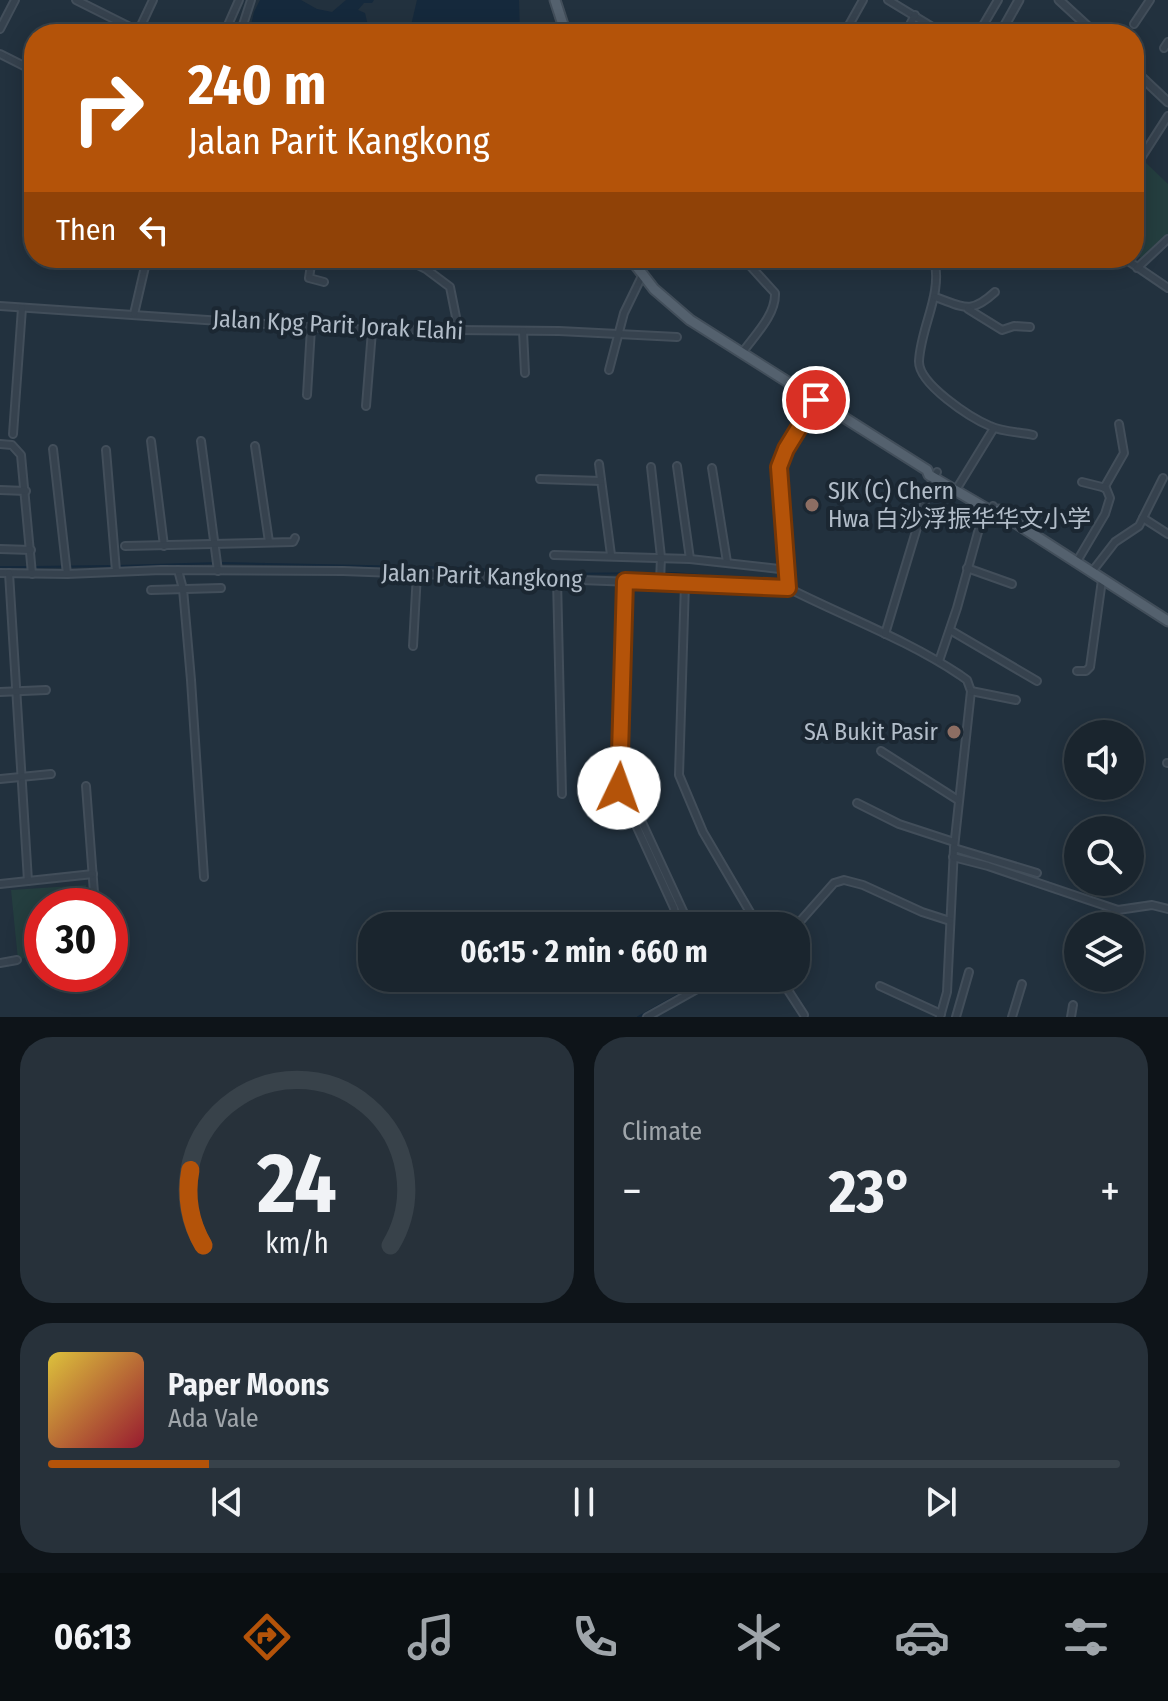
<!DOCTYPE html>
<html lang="en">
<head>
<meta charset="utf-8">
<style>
	body { margin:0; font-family:"Fira Sans Condensed","Noto Sans SC",sans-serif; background:#27313a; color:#f1f3f6; height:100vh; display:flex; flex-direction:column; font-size:30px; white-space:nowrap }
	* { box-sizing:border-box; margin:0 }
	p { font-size:26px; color:#9fa5aa }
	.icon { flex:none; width:44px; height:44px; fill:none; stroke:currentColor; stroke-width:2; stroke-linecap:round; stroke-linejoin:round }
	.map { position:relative; height:1017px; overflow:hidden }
	.panel { display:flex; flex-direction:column; gap:20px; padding:20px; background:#0e1419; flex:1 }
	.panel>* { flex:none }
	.guide { position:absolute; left:24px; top:24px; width:1120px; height:244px; border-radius:32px; box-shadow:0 4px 20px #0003,0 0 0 2px #38424a; background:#b45309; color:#fff; overflow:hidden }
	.buttons { position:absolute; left:1064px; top:720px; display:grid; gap:16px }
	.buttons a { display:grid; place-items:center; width:80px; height:80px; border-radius:50%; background:#1a252e; box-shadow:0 4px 20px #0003,0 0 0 2px #38424a; font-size:40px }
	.speed { position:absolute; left:24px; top:888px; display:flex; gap:16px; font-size:40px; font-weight:700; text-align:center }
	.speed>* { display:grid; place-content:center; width:104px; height:104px; border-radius:50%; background:#1a252e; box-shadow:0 4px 20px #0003,0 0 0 2px #38424a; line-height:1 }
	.speed .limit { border:12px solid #d22; background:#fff; color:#111 }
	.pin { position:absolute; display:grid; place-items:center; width:68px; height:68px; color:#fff; margin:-34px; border:4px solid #fff; border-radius:50%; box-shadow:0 2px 8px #0007 }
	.me { position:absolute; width:88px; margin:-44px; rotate:3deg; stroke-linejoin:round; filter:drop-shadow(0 0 6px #0008) }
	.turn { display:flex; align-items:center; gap:28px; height:168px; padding:0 32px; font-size:36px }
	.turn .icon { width:104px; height:104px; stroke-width:2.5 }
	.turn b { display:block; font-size:56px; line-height:68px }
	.then { display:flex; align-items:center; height:76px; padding:0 32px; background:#0003; gap:16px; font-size:30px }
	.big { font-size:60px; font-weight:700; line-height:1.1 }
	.panel .card { flex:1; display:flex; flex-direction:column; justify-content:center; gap:12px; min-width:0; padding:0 28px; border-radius:32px; background:#27313a }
	.panel .dial { align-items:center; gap:0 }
	.dial svg { height:208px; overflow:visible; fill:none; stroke:#38424a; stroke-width:7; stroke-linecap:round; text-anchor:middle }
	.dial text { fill:#f1f3f6; stroke:none }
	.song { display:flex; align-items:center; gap:24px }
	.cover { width:96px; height:96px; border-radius:12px; background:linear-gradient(135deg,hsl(50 70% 55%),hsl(350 70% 35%)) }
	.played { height:8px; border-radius:4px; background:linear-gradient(90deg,#b45309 15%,#38424a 15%) }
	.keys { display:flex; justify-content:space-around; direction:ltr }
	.heat { display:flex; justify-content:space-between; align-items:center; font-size:44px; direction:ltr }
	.panel .tiles { flex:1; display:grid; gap:20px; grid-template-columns:1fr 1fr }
	.card:last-child { grid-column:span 2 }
	.trip { position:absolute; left:358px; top:912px; width:452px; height:80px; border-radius:32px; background:#1a252e; box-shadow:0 4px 20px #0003,0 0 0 2px #38424a; font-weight:700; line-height:80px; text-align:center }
	.menu { display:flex; height:128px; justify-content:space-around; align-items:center; background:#0a0f12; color:#9fa5aa }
	.menu .icon { width:56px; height:56px }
	.menu .on { color:#b45309 }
	.menu b { font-size:36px; color:#f1f3f6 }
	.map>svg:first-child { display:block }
	.green { fill:#243e3f }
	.water { fill:#15293c }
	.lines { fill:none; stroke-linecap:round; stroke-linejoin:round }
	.stream { stroke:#15293c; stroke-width:2 }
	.minor-casing { stroke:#424e5a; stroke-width:10 }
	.tertiary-casing { stroke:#424e5a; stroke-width:11 }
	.primary-casing { stroke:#424e5a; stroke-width:13 }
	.minor { stroke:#36424e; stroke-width:6 }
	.tertiary { stroke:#36424e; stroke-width:7 }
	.primary { stroke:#54616e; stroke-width:9 }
	.route-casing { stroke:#753606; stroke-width:20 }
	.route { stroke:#b45309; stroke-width:14 }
	.education-dot { fill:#8d6e63; stroke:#1b2732; stroke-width:3 }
	.labels { text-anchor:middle; stroke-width:8; stroke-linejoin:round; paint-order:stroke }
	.street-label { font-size:24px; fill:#b2bdc9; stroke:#1b2732 }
	.poi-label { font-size:24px; fill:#b2bdc9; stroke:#1b2732; text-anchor:start }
</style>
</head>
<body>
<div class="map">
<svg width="1168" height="1017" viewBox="0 0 1168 1017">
	<rect width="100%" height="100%" fill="#22313e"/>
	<g class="green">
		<polygon points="1144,161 1168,184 1168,236 1143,259 1134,254 1134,177"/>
		<polygon points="86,885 88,906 42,906 42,953 18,960 11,890"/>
	</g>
	<g class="water">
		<polygon points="260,0 301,0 317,9 332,12 346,0 374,0 372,3 364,3 358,10 365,13 370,34 249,34 254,12"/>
		<polygon points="417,0 519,0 520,34 409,34"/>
	</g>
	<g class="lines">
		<g class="stream">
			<polyline points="119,566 220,563 466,568 548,574 674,573 783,582"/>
			<polyline points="0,567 28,567"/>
			<polyline points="35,567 112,566"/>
			<polyline points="786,926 791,921"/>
			<polyline points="638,1017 708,978"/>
		</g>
		<defs>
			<g id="minor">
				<polyline points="76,0 138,31"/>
				<polyline points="888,0 944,34"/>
				<polyline points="1134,24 1150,0"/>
				<polyline points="0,29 15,0"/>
				<polyline points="137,34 153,0"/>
				<polyline points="224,34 239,0"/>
				<polyline points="240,34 251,0"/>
				<polyline points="844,34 863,0"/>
				<polyline points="905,34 915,15"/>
				<polyline points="978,34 998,0"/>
				<polyline points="1164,48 1168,42"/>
				<polyline points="0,54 34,71"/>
				<polyline points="1134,97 1145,80"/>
				<polyline points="1134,169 1168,116"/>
				<polyline points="312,258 309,278 324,282"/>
				<polyline points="404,258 426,269 450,287 459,332"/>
				<path d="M934,258C943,295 921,325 919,361C918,384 971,418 990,426C1002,432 1020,432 1033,435"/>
				<polyline points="1124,258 1168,288"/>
				<polyline points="1137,268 1168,239"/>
				<path d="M935,297C964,307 970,315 995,292"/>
				<polyline points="0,306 339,329 559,331 677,337"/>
				<polyline points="968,309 1002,330 1014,326 1030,327"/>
				<polyline points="134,314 147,258"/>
				<polyline points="523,331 525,373"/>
				<path d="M742,353C754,336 776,315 775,293L743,258"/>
				<polyline points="609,370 624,313 642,276"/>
				<polyline points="307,395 311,328"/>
				<polyline points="366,406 372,331"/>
				<polyline points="13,434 22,308"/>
				<polyline points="151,441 164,546"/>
				<polyline points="201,441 218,571"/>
				<polyline points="0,444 12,445 21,455 32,574"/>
				<polyline points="255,446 269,542"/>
				<polyline points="53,449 67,574"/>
				<polyline points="106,450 116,571"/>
				<polyline points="599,464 611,555"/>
				<polyline points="677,466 690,559"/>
				<polyline points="651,467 661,557 660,582"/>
				<polyline points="712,468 727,562"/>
				<polyline points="540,479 601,481"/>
				<polyline points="959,485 994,428"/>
				<polyline points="1104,488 1124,453 1119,424"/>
				<polyline points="0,490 26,491"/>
				<polyline points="1143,518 1168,534"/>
				<polyline points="125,546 293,542 295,538"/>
				<polyline points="0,549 31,550"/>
				<polyline points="554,555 690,559 788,570"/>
				<polyline points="1076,563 1105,514 1110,498 1106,488 1082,482"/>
				<polyline points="967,568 1012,584"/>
				<polyline points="178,570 183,589 191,680 204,877"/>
				<path d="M0,573L67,574L161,570L343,571L788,588C845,617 906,639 960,675L967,680L971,691L954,848L947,992L940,1017"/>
				<polyline points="9,573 28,881"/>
				<polyline points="1091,573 1115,542 1139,526 1163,478"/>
				<polyline points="557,579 562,794"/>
				<polyline points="625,581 619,788 674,908 676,926"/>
				<polyline points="685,583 679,775 703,832 754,919"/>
				<polyline points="788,588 779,467 786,449 816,400"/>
				<polyline points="151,590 221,588"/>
				<polyline points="950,630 1037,681"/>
				<polyline points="885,634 929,488 937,472"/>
				<polyline points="413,646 417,573"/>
				<polyline points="939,661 957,608 980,525 993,506"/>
				<polyline points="1077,671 1086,671 1090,667 1102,580"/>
				<polyline points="971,691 1016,700"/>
				<polyline points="0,692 46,690"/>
				<polyline points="881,751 958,800"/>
				<polyline points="1167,763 1168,763"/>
				<polyline points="621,777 690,926"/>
				<polyline points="0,779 51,774"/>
				<polyline points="86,786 95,906"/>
				<polyline points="857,803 899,824 954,842"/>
				<polyline points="954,848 1037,873"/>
				<polyline points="953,857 988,866 1118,910 1152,905 1168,909"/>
				<polyline points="0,884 93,874"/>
				<polyline points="796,926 834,883 844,880 863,885 922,912 950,921"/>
				<polyline points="0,963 17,960"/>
				<polyline points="780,978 804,1015"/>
				<polyline points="880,986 941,1014"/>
				<polyline points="647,1017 717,978"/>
				<polyline points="956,1017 969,972"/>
				<polyline points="1012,1017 1022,984"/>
				<polyline points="1071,1017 1073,1005"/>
			</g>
			<g id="tertiary">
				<polyline points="1059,0 1096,34"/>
				<polyline points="1000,34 1019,0"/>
				<polyline points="1134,70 1168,102"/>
			</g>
			<g id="primary">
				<polyline points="555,0 566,34"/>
				<polyline points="630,258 654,289 690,320 927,470 929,475 996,514 1000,513"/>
				<polyline points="999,510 1000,513 1168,621"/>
			</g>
		</defs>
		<use href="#minor" class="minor-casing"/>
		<use href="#tertiary" class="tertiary-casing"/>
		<use href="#primary" class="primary-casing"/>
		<use href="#minor" class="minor"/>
		<use href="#tertiary" class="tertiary"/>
		<use href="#primary" class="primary"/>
	</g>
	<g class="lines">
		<defs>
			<polyline id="route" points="619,788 625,581 788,588 779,467 786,449 816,400"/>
		</defs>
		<use href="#route" class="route-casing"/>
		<use href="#route" class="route"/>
	</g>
	<g class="education-dot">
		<circle cx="812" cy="505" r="8"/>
		<circle cx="954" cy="732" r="8"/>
	</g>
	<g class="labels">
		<g class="street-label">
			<text transform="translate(338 325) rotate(3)" y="8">Jalan Kpg Parit Jorak Elahi</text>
			<text transform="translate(482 576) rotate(2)" y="8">Jalan Parit Kangkong</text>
		</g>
		<g class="poi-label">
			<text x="828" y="499">SJK (C) Chern<tspan x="828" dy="28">Hwa 白沙浮振华华文小学</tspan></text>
			<text x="938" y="740" text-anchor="end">SA Bukit Pasir</text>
		</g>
	</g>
</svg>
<div class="buttons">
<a><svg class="icon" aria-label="sound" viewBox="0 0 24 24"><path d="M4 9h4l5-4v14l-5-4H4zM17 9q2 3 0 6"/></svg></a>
<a><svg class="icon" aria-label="search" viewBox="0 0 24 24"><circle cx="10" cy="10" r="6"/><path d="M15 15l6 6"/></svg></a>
<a><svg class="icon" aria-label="layers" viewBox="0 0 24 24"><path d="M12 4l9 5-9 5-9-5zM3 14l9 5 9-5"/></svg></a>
</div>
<div class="speed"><div class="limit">30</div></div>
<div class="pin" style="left:816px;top:400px;background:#d93025"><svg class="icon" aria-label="arrive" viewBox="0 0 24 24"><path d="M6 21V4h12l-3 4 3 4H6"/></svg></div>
<svg class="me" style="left:619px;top:788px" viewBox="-20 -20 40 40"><circle r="19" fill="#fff"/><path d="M0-13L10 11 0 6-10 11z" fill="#b45309"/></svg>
<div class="trip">06:15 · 2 min · 660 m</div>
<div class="guide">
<div class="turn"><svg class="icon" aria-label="right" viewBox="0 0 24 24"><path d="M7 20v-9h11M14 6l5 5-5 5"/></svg><div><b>240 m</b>Jalan Parit Kangkong</div></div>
<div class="then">Then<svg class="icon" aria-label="left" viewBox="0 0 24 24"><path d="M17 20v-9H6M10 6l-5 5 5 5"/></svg></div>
</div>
</div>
<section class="panel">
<div class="tiles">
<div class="card dial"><svg viewBox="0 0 100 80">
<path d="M14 69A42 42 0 1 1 86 69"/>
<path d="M14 69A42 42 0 0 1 9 40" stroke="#b45309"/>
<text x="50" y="56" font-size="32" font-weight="700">24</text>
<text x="50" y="72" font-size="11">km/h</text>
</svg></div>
<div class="card"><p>Climate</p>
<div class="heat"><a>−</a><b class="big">23°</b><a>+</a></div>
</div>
<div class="card">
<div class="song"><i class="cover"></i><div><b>Paper Moons</b><p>Ada Vale</p></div></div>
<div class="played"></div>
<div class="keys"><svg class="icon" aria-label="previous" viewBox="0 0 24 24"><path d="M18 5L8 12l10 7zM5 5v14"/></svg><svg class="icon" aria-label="pause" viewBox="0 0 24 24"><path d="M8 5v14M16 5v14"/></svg><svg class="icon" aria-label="next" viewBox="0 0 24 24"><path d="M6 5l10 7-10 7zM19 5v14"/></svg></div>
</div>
</div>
</section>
<nav class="menu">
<b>06:13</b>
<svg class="icon on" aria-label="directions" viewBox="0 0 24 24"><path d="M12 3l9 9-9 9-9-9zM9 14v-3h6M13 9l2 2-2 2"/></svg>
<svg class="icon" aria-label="music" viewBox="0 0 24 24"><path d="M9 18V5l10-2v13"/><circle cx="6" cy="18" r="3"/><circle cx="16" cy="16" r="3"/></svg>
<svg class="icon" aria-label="phone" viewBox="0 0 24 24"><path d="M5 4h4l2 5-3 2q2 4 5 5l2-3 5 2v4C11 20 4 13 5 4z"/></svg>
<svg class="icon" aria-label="climate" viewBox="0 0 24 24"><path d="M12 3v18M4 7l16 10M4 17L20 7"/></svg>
<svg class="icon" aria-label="car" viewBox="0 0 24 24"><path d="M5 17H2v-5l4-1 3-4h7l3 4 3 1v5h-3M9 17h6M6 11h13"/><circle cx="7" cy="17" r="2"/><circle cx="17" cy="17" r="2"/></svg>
<svg class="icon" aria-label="filters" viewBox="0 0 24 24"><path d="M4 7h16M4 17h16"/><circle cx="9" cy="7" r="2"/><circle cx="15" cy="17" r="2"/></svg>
</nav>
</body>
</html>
